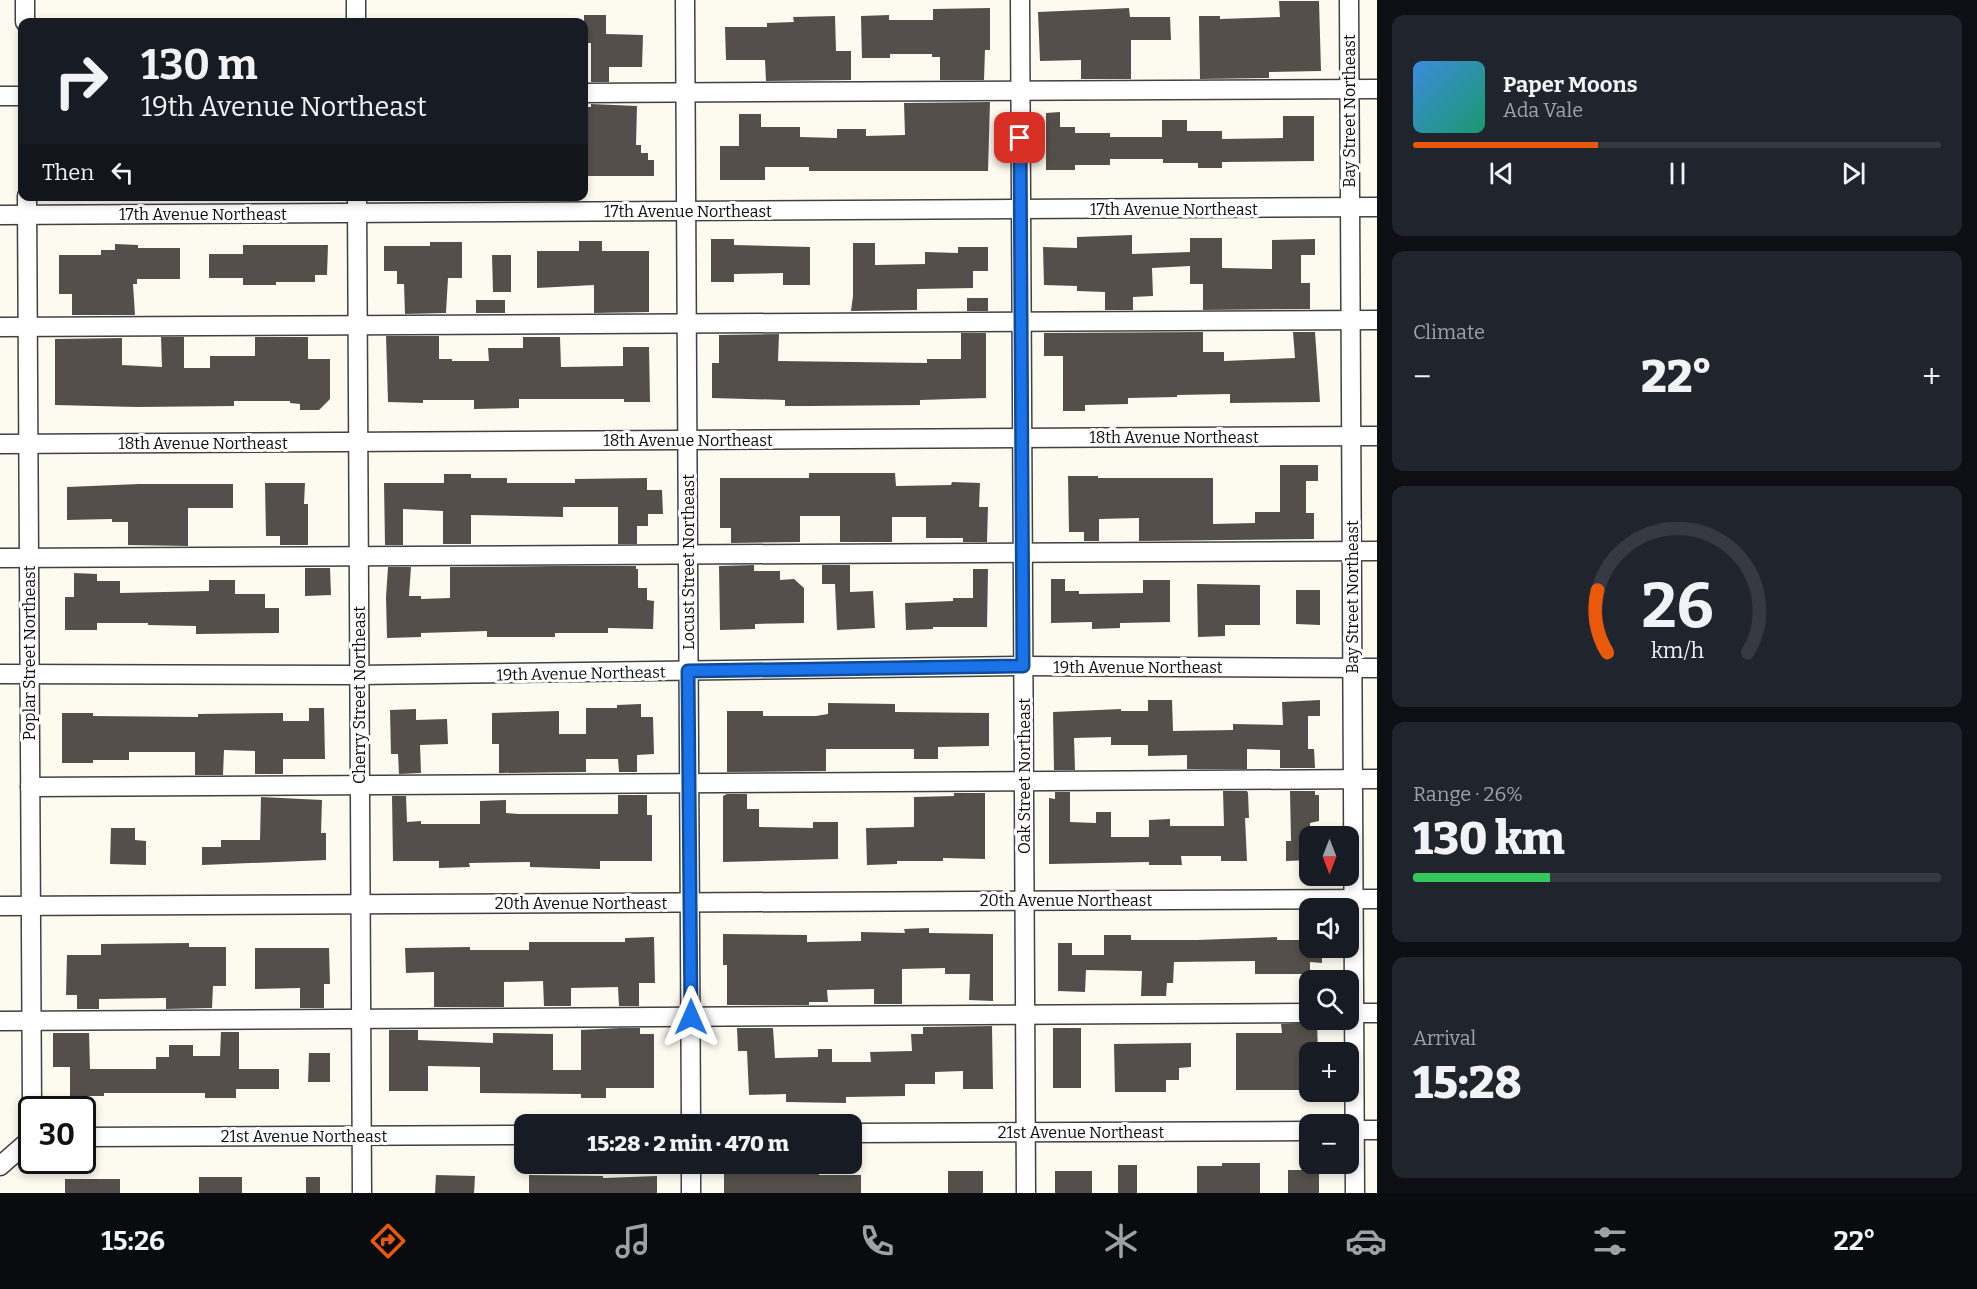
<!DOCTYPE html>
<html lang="en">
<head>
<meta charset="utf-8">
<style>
	body { margin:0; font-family:Bitter,serif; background:#20242c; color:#f1f3f6; height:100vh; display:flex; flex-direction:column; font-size:22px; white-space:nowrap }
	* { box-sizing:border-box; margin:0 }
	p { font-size:20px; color:#9ea1a6 }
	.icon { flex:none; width:33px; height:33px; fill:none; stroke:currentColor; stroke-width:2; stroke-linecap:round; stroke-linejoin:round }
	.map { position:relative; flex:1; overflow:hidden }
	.sheet { display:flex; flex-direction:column; gap:15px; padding:15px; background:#0d0f14; width:600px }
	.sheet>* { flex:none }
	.hud { position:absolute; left:18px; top:18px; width:570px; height:183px; border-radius:12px; box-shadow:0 3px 9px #0003; background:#171b24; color:#f1f3f6; overflow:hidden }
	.needle { width:39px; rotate:180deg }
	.tools { position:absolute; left:1299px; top:826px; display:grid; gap:12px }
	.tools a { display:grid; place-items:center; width:60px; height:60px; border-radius:12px; background:#171b24; box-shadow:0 3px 9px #0003; font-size:30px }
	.speed { position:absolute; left:18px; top:1096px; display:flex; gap:12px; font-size:30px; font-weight:700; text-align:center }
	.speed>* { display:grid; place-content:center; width:78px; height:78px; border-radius:50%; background:#171b24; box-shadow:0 3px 9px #0003; line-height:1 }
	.speed .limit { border:3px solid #111; border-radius:9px; background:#fff; color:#111 }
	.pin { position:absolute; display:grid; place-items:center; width:51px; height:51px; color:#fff; margin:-26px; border-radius:12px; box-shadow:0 3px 9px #0006 }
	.me { position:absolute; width:66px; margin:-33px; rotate:0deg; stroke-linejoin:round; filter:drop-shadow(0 0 4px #0008) }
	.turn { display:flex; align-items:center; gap:21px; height:126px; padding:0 24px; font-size:27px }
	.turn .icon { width:78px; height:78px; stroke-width:2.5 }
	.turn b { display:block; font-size:42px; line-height:51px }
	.then { display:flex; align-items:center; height:57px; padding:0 24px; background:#0003; gap:12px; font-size:22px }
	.big { font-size:45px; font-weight:800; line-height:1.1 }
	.sheet .widget { flex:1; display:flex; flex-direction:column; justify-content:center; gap:9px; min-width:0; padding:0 21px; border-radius:12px; background:#20242c }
	.sheet .dial { align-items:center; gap:0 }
	.dial svg { height:156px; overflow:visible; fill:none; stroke:#363941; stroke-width:7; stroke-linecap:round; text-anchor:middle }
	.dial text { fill:#f1f3f6; stroke:none }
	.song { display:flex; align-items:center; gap:18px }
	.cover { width:72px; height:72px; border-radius:9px; background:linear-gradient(135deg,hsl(210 70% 55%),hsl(160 70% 35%)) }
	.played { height:6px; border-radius:3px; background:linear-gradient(90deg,#ea580c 35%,#363941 35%) }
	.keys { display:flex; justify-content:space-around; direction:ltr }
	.heat { display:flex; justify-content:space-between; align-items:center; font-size:33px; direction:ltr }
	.charge { height:9px; border-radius:4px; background:linear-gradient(90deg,#34c759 26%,#363941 0) }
	.trip { position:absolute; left:514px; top:1114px; width:348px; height:60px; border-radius:12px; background:#171b24; box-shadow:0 3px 9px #0003; font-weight:800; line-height:60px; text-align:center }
	.dock { display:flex; height:96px; justify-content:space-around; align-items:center; background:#090b0e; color:#9ea1a6 }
	.dock .icon { width:42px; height:42px }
	.dock .active { color:#ea580c }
	.dock b { font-size:27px; color:#f1f3f6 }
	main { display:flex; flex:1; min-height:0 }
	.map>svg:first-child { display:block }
	.building { fill:#554f4b }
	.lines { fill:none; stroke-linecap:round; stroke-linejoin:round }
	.minor-casing { stroke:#414141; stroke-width:21 }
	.minor { stroke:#fff; stroke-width:18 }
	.route-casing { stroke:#114b97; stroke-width:15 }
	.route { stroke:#1a73e8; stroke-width:10 }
	.labels { text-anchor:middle; stroke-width:6; stroke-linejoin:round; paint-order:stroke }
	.street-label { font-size:16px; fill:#0e0e0e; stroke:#fff }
</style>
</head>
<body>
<main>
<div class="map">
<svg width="1377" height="1193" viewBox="0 0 1377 1193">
	<rect width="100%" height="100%" fill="#fdfbf0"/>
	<g class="building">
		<polygon points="1279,1 1319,1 1321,71 1269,72 1269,78 1200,79 1199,16 1220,16 1220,19 1280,17"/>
		<polygon points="990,8 990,50 985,50 984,80 940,80 940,57 932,57 932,54 890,54 890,58 862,58 861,16 889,15 889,20 933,20 933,9"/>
		<polygon points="1129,8 1130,17 1170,17 1171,40 1131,40 1131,79 1081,79 1081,60 1040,61 1038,12"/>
		<polygon points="584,15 606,15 606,34 643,35 642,67 609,67 609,82 591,82 591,43 584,43"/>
		<polygon points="835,16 836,51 851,51 851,80 766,81 765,60 726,60 725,27 767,27 767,23 794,22 793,17"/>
		<polygon points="990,102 988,171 809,171 809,167 765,167 765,180 720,180 720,146 739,146 739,114 761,114 761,127 800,127 800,137 837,138 837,129 866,129 866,136 905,135 904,103"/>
		<polygon points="591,104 637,106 636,145 641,145 641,153 648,153 648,160 654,160 654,176 584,176 584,107 591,107"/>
		<polygon points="1060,112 1060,127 1075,127 1075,133 1110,133 1110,137 1162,137 1162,120 1187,120 1187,131 1222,131 1222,139 1283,138 1283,116 1314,116 1314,161 1222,162 1222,168 1198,168 1198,163 1163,163 1163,159 1110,159 1110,165 1075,165 1075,170 1046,170 1046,113"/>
		<polygon points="1132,235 1132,254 1190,252 1190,238 1222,238 1222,268 1272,269 1272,240 1315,239 1315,255 1301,255 1301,283 1310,283 1310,309 1203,310 1203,284 1190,284 1190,266 1152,268 1153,296 1133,297 1133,310 1105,310 1105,292 1077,291 1077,286 1044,285 1043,247 1077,248 1077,237"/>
		<polygon points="711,239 734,239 734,245 810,247 810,285 783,285 783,273 734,274 734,282 711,282"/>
		<polygon points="579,241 602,241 602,251 649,251 649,312 594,313 594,285 537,288 537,251 579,251"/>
		<polygon points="430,242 462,242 462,278 448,278 446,313 405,314 404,284 397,284 397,271 384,271 384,246 430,246"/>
		<polygon points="853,243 875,243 875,265 925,264 925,252 958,253 958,247 988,247 988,271 973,271 973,288 917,289 917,310 851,311 853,296"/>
		<polygon points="115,244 138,245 138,248 180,248 180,279 137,279 137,284 133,284 135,315 72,315 72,294 59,294 59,255 101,255 101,250 115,250"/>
		<polygon points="243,245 328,245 327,275 315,275 315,282 276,282 276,285 243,285 243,278 209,278 209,254 243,254"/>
		<polygon points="492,255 511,255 511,292 493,292"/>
		<rect x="967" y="298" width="21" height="13"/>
		<rect x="476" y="300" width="29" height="13"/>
		<polygon points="1203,332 1203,352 1224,352 1224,361 1295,358 1293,332 1315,332 1320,402 1230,403 1230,394 1177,395 1177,397 1128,398 1128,404 1085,405 1085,411 1063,411 1063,356 1044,356 1044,333"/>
		<polygon points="961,333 986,333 986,398 920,400 920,405 810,406 785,406 785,400 712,398 712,363 719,363 719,335 779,334 778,361 927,363 927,359 961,359"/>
		<polygon points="386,336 439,336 439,359 452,359 452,361 489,361 488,348 523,348 523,337 560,337 561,367 623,366 623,347 649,347 650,402 624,402 624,399 519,399 519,408 474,409 474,400 423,400 423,403 388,402"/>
		<polygon points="161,337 184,337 184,368 210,368 210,356 255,356 255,337 308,337 308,359 330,359 330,399 319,410 300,410 300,404 290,403 290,401 234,401 234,406 137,407 55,405 55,339 122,338 122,365 162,367"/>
		<polygon points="1280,465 1318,465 1318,481 1306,481 1306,513 1314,513 1314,539 1139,541 1139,518 1099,519 1099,541 1084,541 1084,532 1069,532 1068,476 1098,476 1098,478 1213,478 1213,524 1255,523 1255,512 1280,512"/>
		<polygon points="809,473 895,473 896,486 951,485 952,482 980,483 979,507 988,507 987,542 963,542 963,538 926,538 926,517 892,517 892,542 840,542 840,516 800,516 800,542 731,543 731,528 720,528 720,478 809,478"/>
		<polygon points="444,474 471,474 471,478 507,478 507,483 575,483 575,479 647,478 647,490 662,490 663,514 648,514 648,526 637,526 637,544 618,544 618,507 563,507 563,517 471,515 471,544 443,544 443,511 403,509 403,545 385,545 384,483 444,483"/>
		<polygon points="265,483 305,483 304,504 308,504 308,545 280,545 280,536 266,536"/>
		<polygon points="139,484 233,484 233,508 188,508 188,546 128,545 128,522 112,522 112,519 67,520 67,487"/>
		<polygon points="754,565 754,571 780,571 780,580 794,579 804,588 804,623 755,624 755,629 720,630 719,566"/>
		<polygon points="822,565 850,565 850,592 873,591 875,628 837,630 835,584 822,584"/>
		<polygon points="556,566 636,566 636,569 638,569 638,588 647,588 647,600 654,601 653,629 608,628 608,633 555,633 555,637 487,637 487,631 421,633 421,637 387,638 386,597 388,567 411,567 409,596 421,596 421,599 450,598 450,567"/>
		<polygon points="305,568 330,568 331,595 305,596"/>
		<polygon points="973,569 988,569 987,627 933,627 933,629 906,630 905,603 953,601 953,598 973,598"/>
		<polygon points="74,573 97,574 97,581 120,581 120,593 209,591 209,580 235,580 235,594 265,594 265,608 279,608 279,633 196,634 196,626 148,625 148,623 97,623 97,630 65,630 65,597 74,597"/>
		<polygon points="1051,579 1065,579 1065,591 1079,591 1079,594 1143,593 1143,580 1170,580 1170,622 1120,623 1120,628 1092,629 1092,622 1051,623"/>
		<polygon points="1197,584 1260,585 1260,625 1225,625 1225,636 1198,637"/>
		<polygon points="1296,590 1320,590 1320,625 1296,624"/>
		<polygon points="1148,700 1172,700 1173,731 1233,730 1233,724 1283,725 1282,702 1320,700 1320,716 1308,716 1308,749 1314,749 1315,768 1280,768 1280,750 1247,749 1247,769 1187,769 1187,755 1148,756 1148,745 1111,745 1111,737 1074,738 1075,770 1054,770 1053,712 1121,709 1121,711 1148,711"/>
		<polygon points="828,703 895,704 895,712 989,713 989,746 938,747 938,759 914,759 914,749 826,749 826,771 727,772 727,711 763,711 763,716 816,716 828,714"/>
		<polygon points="641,704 641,717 653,717 654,754 637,755 637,772 619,772 618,759 586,759 586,772 499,773 499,744 492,744 492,713 559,711 559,734 586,734 586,708 617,708 617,705"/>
		<polygon points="309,708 324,708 325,759 283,759 283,774 255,774 255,751 224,750 223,775 195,775 195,752 129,752 129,760 93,760 93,763 62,763 62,713 93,713 93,716 198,717 198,714 283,713 283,721 309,721"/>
		<polygon points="416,709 416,720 447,719 448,744 420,745 421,773 399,774 398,754 391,754 390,710"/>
		<polygon points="1223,791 1247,791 1248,793 1249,818 1245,818 1247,861 1221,861 1221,856 1181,856 1182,865 1149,865 1149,862 1049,864 1049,798 1055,799 1055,792 1070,792 1070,822 1096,823 1096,812 1111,812 1111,837 1149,837 1149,820 1170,819 1170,826 1224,826"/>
		<polygon points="1290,791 1315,791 1315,795 1319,795 1319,821 1310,823 1310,860 1286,861 1286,841 1291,841"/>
		<polygon points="954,793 985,793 985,859 943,858 943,861 897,861 897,864 867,865 866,828 914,827 914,797 954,796"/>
		<polygon points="727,794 747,794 747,809 759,809 759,827 813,828 813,822 838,822 838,859 723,862 723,796"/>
		<polygon points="618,795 647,795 647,815 652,815 652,861 600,861 600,869 530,867 530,862 469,863 470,867 439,868 439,861 393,861 392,796 406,796 407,822 421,821 421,824 480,824 480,801 506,800 506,813 519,814 618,814"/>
		<polygon points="261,797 322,800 321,833 326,833 326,860 202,865 202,847 221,847 221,840 260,840"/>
		<polygon points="111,828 135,828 135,840 146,841 146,865 110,864"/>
		<polygon points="929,928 929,933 993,934 993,1001 969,1000 970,974 945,974 945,968 902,969 902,1004 874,1004 874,989 827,990 828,1002 809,1002 809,1005 727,1005 727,965 723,965 723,934 807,935 807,942 861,941 861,932 905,933 904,929"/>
		<polygon points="1104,935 1131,935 1131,940 1197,940 1277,937 1277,940 1310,940 1310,948 1322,948 1322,963 1310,962 1310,974 1255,974 1255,961 1174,962 1173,983 1167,983 1166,996 1141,996 1142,971 1086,970 1085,992 1058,991 1058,943 1072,943 1072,955 1104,955"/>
		<polygon points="654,937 655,983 639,983 639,1006 619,1006 618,987 571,988 571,1006 544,1006 543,981 504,982 504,1007 434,1007 434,972 406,973 405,948 470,947 470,950 529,950 529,942 625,942 625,938"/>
		<polygon points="189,943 189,947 226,947 226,986 213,986 212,1008 166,1009 166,998 99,999 99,1009 77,1009 77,995 66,995 67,955 101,955 101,944"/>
		<polygon points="255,948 329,948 330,984 324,984 324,1008 300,1008 300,988 255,989"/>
		<polygon points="1317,1022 1318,1053 1310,1053 1310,1090 1236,1090 1236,1033 1282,1033 1281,1024"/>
		<polygon points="992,1026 993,1089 963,1089 963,1071 935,1072 935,1084 905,1084 905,1096 846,1097 846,1103 786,1102 786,1094 749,1095 747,1051 738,1051 737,1028 773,1028 775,1058 818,1057 818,1049 832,1049 832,1062 871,1062 870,1052 912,1051 911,1034 923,1034 923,1027"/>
		<polygon points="620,1028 640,1028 640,1034 654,1034 654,1088 606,1088 606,1098 581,1098 581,1094 480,1093 480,1067 428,1066 428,1091 389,1091 389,1030 418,1030 418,1040 493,1043 493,1033 553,1034 553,1070 581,1070 581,1030"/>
		<rect x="1053" y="1028" width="28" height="60"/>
		<polygon points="221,1032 239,1032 239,1069 279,1069 279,1089 236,1089 236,1098 205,1098 205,1093 104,1093 104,1096 70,1096 70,1067 53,1067 53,1033 89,1033 90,1069 156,1069 156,1057 169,1057 169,1045 193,1045 193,1056 220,1056"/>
		<polygon points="1191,1043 1191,1067 1179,1068 1179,1080 1166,1080 1166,1092 1115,1092 1114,1044"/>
		<polygon points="309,1053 330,1053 330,1082 308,1082"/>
		<polygon points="1222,1163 1260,1163 1260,1193 1197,1193 1197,1166 1222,1166"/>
		<rect x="1118" y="1165" width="19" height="28"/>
		<polygon points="818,1167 819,1175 861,1175 861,1193 724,1193 724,1174 789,1174 789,1168"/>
		<rect x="1288" y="1170" width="31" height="23"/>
		<rect x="948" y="1171" width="35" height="22"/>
		<rect x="1055" y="1171" width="37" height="22"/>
		<polygon points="436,1175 475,1176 474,1193 435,1193"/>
		<polygon points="529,1175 603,1176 603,1178 657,1176 657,1193 529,1193"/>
		<rect x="199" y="1177" width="43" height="16"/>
		<rect x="306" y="1177" width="14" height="16"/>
		<rect x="65" y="1179" width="55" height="14"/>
	</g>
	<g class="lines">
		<defs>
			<g id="minor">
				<polyline points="25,0 25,22"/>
				<polyline points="356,0 356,22"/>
				<polyline points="685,0 691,1125"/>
				<polyline points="1020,0 1026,1193"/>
				<polyline points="1349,0 1355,1193"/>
				<polyline points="584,93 1377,89"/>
				<polyline points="0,96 22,96"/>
				<polyline points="27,196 32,1110"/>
				<polyline points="357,196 362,1193"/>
				<polyline points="0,215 1377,207"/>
				<polyline points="0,327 1377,320"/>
				<polyline points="0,444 1377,436"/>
				<polyline points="0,558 1377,551"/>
				<polyline points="0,674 359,675 1023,666 1377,668"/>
				<polyline points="30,787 1377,779"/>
				<polyline points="0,906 1377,899"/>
				<polyline points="1348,1013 1377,1013"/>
				<polyline points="0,1021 1310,1013"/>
				<polyline points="1348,1130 1377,1130"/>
				<polyline points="852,1133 1310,1131"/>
				<polyline points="82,1137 525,1135"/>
				<polyline points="691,1164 691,1193"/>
				<polyline points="0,1166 32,1138"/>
			</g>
		</defs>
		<use href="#minor" class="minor-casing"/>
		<use href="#minor" class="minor"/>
	</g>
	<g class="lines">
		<defs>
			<polyline id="route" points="691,1017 688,671 1023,666 1020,138"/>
		</defs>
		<use href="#route" class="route-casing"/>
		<use href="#route" class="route"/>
	</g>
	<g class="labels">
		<g class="street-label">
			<text transform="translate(1349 111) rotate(-90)" y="6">Bay Street Northeast</text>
			<text x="1174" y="215">17th Avenue Northeast</text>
			<text x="688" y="217">17th Avenue Northeast</text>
			<text x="203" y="220">17th Avenue Northeast</text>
			<text x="1174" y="443">18th Avenue Northeast</text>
			<text x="688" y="446">18th Avenue Northeast</text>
			<text x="203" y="449">18th Avenue Northeast</text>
			<text transform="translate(688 562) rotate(-90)" y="6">Locust Street Northeast</text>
			<text transform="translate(1352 597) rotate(-90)" y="6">Bay Street Northeast</text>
			<text transform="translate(29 653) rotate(-90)" y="6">Poplar Street Northeast</text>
			<text x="1138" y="673">19th Avenue Northeast</text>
			<text transform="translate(581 673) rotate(-1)" y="6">19th Avenue Northeast</text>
			<text transform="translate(359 695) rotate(-90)" y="6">Cherry Street Northeast</text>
			<text transform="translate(1024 776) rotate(-90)" y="6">Oak Street Northeast</text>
			<text x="1066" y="906">20th Avenue Northeast</text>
			<text x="581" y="909">20th Avenue Northeast</text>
			<text x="1081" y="1138">21st Avenue Northeast</text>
			<text x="304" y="1142">21st Avenue Northeast</text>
		</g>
	</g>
</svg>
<div class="tools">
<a><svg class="needle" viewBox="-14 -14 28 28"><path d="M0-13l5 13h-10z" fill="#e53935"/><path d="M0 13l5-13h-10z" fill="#9ea1a6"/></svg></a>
<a><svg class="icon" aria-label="sound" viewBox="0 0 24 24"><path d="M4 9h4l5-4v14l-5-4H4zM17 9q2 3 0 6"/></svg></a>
<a><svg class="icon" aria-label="search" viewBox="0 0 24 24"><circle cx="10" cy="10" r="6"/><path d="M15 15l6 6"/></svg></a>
<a>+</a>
<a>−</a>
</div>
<div class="speed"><div class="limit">30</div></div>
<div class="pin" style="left:1020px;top:138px;background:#d93025"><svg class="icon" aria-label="arrive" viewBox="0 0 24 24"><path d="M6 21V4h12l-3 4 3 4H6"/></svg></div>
<svg class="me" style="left:691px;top:1017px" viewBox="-20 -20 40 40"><path d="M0-17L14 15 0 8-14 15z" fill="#1a73e8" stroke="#fff" stroke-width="4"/></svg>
<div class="trip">15:28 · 2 min · 470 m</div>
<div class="hud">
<div class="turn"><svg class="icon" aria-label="right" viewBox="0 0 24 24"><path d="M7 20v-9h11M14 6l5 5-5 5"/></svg><div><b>130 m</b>19th Avenue Northeast</div></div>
<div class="then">Then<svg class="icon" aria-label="left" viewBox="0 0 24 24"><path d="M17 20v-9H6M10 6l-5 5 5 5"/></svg></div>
</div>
</div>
<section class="sheet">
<div class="widget">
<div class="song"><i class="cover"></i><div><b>Paper Moons</b><p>Ada Vale</p></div></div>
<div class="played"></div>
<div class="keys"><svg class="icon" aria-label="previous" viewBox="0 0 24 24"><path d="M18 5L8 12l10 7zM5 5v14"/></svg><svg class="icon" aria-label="pause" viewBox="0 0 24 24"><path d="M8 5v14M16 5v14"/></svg><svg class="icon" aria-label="next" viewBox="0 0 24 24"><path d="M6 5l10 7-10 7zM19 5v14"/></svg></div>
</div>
<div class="widget"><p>Climate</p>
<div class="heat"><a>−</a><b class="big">22°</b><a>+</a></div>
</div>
<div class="widget dial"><svg viewBox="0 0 100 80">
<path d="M14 69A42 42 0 1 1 86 69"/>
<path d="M14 69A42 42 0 0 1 9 37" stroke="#ea580c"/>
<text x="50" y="56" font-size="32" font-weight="700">26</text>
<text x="50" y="72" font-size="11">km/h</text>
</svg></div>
<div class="widget"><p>Range · 26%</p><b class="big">130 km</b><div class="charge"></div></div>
<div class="widget"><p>Arrival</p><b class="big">15:28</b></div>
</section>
</main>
<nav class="dock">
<b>15:26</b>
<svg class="icon active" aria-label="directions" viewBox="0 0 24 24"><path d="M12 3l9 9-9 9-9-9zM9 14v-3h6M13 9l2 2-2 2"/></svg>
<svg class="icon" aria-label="music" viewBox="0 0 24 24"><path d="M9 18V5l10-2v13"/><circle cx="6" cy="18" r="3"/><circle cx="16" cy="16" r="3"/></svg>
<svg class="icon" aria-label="phone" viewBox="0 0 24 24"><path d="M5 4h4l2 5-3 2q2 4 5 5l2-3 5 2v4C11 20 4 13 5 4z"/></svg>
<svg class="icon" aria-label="climate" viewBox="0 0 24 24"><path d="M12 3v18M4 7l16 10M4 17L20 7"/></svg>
<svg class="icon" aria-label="car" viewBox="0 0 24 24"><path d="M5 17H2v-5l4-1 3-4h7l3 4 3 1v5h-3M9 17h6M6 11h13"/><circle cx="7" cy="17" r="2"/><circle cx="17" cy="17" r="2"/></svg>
<svg class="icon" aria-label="filters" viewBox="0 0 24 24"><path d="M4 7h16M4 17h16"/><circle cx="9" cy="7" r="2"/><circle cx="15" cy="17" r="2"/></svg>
<b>22°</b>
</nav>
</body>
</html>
